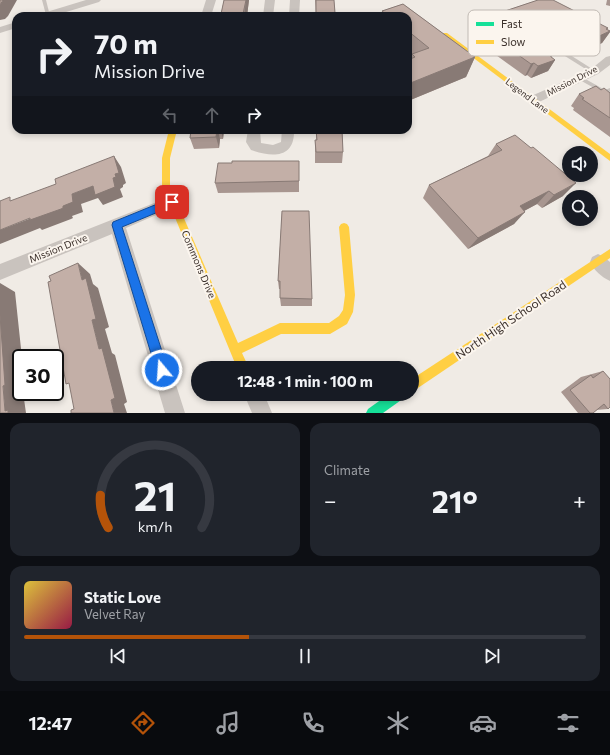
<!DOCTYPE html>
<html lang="en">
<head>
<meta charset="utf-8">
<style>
	body { margin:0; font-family:Commissioner,sans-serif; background:#20242c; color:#f1f3f6; height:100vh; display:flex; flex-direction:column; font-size:15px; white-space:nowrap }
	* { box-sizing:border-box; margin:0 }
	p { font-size:13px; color:#9ea1a6 }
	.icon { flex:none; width:22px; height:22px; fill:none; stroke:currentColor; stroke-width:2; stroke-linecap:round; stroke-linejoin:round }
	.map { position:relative; height:413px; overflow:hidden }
	.details { display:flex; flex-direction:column; gap:10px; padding:10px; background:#0d0f14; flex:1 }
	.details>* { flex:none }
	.guide { position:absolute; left:12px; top:12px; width:400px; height:122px; border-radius:12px; box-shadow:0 2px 6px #0003; background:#171b24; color:#f1f3f6; overflow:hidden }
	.fabs { position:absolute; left:562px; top:146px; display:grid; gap:8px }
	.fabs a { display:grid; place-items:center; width:36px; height:36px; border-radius:50%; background:#171b24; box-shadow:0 2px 6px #0003; font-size:20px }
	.speed { position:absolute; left:12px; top:349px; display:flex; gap:8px; font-size:20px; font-weight:700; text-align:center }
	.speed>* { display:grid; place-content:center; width:52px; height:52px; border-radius:50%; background:#171b24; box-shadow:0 2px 6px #0003; line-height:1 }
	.speed .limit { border:2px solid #111; border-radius:6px; background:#fff; color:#111 }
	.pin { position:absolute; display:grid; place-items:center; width:34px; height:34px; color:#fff; margin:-17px; border-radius:8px; box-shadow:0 2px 6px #0006 }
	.me { position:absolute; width:44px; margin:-22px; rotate:342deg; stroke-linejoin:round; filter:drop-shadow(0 0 3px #0008) }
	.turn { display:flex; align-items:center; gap:14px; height:84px; padding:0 16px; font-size:18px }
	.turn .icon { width:52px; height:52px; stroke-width:2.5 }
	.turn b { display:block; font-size:28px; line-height:34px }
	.lanes { display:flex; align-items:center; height:38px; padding:0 16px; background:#0003; justify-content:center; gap:20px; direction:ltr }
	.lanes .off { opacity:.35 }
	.big { font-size:30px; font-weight:700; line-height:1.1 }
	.details .tile { flex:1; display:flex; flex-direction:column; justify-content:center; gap:6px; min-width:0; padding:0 14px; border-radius:12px; background:#20242c }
	.details .dial { align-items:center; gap:0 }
	.dial svg { height:104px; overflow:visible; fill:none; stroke:#363941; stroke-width:7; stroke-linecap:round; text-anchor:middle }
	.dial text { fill:#f1f3f6; stroke:none }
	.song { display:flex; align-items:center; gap:12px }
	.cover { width:48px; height:48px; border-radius:6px; background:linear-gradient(135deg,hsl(50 70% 55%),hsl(340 70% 35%)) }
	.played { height:4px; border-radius:2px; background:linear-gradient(90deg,#b45309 40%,#363941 40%) }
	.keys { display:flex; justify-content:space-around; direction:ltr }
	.heat { display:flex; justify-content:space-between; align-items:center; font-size:22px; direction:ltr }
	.details .tiles { flex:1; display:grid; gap:10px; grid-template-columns:1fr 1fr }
	.tile:last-child { grid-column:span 2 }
	.trip { position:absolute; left:191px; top:361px; width:228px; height:40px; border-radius:20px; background:#171b24; box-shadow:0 2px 6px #0003; font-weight:700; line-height:40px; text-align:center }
	.dock { display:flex; height:64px; justify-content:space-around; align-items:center; background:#090b0e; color:#9ea1a6 }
	.dock .icon { width:28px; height:28px }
	.dock .active { color:#b45309 }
	.dock b { font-size:18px; color:#f1f3f6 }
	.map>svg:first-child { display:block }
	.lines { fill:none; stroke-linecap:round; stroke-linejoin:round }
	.lane { fill:#c9c3be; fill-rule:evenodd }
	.street { fill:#c9c3be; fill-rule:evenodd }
	.fast { fill:#16e098; fill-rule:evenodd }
	.slow { fill:#ffcf43; fill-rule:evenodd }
	.wall { fill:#a89690 }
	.shaded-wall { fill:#887a75 }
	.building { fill:#c3afa7; stroke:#887a75 }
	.route { fill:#1a73e8; stroke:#114b97 }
	.labels { text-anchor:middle; stroke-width:4; stroke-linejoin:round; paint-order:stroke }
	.far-street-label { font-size:9px; fill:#3b302b; stroke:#fbf5ee }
	.street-label { font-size:10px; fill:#3b302b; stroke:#fbf5ee }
	.near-street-label { font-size:12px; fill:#3b302b; stroke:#fbf5ee }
	.key { fill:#fbf5ee; stroke:#c1bab4; stroke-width:1 }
	.key-label { font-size:11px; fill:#3b302b }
</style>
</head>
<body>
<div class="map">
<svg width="610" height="413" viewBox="0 0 610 413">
	<rect width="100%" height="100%" fill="#f0ebe5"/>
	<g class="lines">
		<g class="lane">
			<polygon points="42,0 46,0 50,16 46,15"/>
			<polygon points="533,34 537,34 597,72 596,73 592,73 533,36"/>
			<polygon points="580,76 605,90 610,88 610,92 603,93 578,79 577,78"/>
		</g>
		<g class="street">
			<polygon points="86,0 101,0 99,2 53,16 38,16 40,14"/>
			<polygon points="206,0 216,0 211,16 201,16"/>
			<polygon points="265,0 275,0 273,16 263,16"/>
			<polygon points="290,0 300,0 299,16 289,16"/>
			<polygon points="16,22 16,28 0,33 0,27"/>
			<polygon points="610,56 610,65 598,74 537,103 529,103 527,100 529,97 590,70 606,57"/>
			<path d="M248,130H260L261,143L273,145L281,142L282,130H294C295,158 273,158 251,150L246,142Z"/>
			<polygon points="172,196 177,198 179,202 177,206 126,228 185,413 165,413 112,234 0,280 0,264"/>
			<path d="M598,254L604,257L610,262V281C601,277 594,270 590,262L592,257Z"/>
			<polygon points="244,394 264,394 272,413 252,413"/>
		</g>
		<polygon class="fast" points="389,394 406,394 404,398 383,413 366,413 368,409"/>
		<g class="slow">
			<polygon points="443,33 447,33 610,154 610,161 443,35"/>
			<polygon points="169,130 177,130 170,158 170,186 238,343 280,323 329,323 339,316 343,310 345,295 339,227 341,224 344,223 347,224 349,227 355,295 353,312 347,324 330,334 281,334 242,353 249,368 237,368 162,186 162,158"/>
			<polygon points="610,249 610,258 412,392 412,379"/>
		</g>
	</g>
	<g class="wall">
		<polygon points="224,0 249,0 247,16 221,16 221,14"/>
		<polygon points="315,0 334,0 335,16 316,16"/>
		<polygon points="538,0 608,28 607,29 610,31 610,32 602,43 587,50 538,22 514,31 555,60 548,71 531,78 527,75 525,76 478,42 478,41 475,39 477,34 473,32 478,20"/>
		<polygon points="607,0 610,0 610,6 606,5"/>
		<polygon points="403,4 475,57 466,77 408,101 408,60 411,59 411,58 408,55 408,16 381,16 382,11"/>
		<polygon points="601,90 610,93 610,137 573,110 574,108 571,106 579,94"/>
		<polygon points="191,130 224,130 223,139 220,139 219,148 194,149 190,138"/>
		<polygon points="316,130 342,130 343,152 342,163 315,163 315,140 316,140"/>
		<polygon points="496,144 563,196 542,208 537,204 524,211 514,224 468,249 423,198 429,185 488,156"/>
		<polygon points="299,161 299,192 218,193 215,183"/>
		<polygon points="282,211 312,299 312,306 281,306 280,298 280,289 279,289 278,281"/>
		<polygon points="603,371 608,409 596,410 593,413 578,413 561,392 581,377"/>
	</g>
	<g class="shaded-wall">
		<polygon points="3,0 17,0 8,16 5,19 0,20 0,5"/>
		<polygon points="246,0 249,0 247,16 244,16"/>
		<polygon points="544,11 538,22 499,36 505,24"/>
		<polygon points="608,28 604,34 610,31 610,32 602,43 587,50 595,38 606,29"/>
		<polygon points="550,56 552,56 548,62 555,60 548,71 531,78 538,66"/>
		<polygon points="475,57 466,77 408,101 408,84"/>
		<polygon points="534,63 527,75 525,76 531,64"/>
		<polygon points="217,130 218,130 220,139 219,148 216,137"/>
		<polygon points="221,130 224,130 223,139"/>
		<polygon points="114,156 121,167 126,183 123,185 123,187 120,189 123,197 103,205 98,198 81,204 83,212 72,216 73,218 71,219 42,230 40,228 0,244 0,230 63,206 72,194 113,178 115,174"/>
		<polygon points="576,183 563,196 542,208 554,195"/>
		<polygon points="549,191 537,204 509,219 520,206"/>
		<polygon points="525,212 514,224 468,249 478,238"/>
		<polygon points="78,263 90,274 93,284 98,288 109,327 105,329 112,353 115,355 127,402 124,404 127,413 114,413 99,349"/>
		<polygon points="0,283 15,292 22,358 21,358 21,392 23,392 26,413 27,413 8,413 5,411 3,386 0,315"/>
	</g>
	<g class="building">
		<polygon points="0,0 3,0 0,5"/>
		<polygon points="224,0 246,0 243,14 221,14"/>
		<polygon points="316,0 334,0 335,13 316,13"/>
		<polygon points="538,0 553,0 608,28 606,29 610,31 595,38 544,11 505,24 552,56 550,56 555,60 538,66 534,63 531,64 483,30 484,30 480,27 486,25 478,20"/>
		<polygon points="403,4 475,57 408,84 408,60 415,57 412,54 429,48 408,31 408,16 388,16 382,11"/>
		<polygon points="596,86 601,90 604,88 610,93 610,118 582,99 584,98 579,94"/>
		<polygon points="191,130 217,130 216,137 190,138"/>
		<polygon points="316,130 342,130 343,152 316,152 315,140 317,140"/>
		<polygon points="515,135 531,148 533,147 576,183 554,195 549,191 520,206 525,212 478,238 429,185 502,150 496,144"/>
		<polygon points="114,156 119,173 115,174 116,177 113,178 115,187 95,195 93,186 72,194 73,202 63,206 63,208 61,209 30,220 30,218 0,230 0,201 10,197 10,201 56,184 55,179"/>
		<polygon points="232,161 299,161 299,181 215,183 218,163 232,163"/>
		<polygon points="282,211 309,211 312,299 280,298 280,281 278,281"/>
		<polygon points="78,263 82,280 86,278 96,319 92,320 99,349 102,348 115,398 111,400 114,413 71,413 71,410 74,409 69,383 66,384 48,282 51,281 49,276"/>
		<polygon points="0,315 5,385 3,386 5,411 8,410 8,413 0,413"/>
		<polygon points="603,371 610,379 610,407 608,409 604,404 593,413 590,413 570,390 591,375 593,378"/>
	</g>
	<polygon class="route" points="172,198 177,202 175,205 122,227 168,370 166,374 162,375 158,374 156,370 112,225 113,222"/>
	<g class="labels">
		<g class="far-street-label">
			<text transform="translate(572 81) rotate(-27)" y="3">Mission Drive</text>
			<text transform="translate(527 96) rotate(37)" y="3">Legend Lane</text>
		</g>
		<g class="street-label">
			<text transform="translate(58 248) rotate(-22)" y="4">Mission Drive</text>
			<text transform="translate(199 264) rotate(67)" y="4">Commons Drive</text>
		</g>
		<g class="near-street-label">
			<text transform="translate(511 320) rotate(-34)" y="4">North High School Road</text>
		</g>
	</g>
	<rect x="468" y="10" width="132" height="46" rx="6" class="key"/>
	<rect x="476" y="22" width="18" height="4" fill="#16e098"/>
	<rect x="476" y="40" width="18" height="4" fill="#ffcf43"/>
	<g class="key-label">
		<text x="501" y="28">Fast</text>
		<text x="501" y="46">Slow</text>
	</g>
</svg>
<div class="fabs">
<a><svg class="icon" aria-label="sound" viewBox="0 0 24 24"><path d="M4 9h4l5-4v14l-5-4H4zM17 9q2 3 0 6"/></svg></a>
<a><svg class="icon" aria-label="search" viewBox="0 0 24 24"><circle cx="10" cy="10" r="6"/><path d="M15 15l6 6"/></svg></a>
</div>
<div class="speed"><div class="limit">30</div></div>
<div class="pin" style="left:172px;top:202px;background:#d93025"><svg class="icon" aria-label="arrive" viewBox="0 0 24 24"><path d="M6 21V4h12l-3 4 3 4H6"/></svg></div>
<svg class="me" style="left:162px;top:370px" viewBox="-20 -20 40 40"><circle r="17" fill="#1a73e8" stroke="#fff" stroke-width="3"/><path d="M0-11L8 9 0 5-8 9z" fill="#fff"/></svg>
<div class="trip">12:48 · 1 min · 100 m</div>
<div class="guide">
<div class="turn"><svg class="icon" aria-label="right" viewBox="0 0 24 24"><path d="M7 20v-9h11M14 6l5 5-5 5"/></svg><div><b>70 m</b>Mission Drive</div></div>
<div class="lanes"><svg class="icon off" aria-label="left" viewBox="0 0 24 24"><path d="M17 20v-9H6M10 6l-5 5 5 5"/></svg><svg class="icon off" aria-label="ahead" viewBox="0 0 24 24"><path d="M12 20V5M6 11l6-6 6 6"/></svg><svg class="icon" aria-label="right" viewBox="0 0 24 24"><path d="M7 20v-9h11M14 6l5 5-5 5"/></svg></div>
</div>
</div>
<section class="details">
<div class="tiles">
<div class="tile dial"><svg viewBox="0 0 100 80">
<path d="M14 69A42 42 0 1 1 86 69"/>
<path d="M14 69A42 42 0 0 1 8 44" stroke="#b45309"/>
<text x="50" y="56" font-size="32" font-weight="700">21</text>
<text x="50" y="72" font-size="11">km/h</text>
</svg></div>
<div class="tile"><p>Climate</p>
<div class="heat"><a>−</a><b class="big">21°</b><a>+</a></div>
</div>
<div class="tile">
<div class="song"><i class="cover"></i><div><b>Static Love</b><p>Velvet Ray</p></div></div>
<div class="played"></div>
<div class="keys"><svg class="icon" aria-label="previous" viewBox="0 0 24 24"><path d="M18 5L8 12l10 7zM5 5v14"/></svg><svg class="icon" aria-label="pause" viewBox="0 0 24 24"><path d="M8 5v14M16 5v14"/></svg><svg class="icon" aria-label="next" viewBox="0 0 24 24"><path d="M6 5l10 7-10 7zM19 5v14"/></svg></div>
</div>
</div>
</section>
<nav class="dock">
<b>12:47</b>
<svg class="icon active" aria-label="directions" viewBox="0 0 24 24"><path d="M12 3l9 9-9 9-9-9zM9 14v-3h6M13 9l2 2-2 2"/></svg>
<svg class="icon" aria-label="music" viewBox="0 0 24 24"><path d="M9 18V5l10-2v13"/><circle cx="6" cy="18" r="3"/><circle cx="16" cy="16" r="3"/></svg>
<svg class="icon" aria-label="phone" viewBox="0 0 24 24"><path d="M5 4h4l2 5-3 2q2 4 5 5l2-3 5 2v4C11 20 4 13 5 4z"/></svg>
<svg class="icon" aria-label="climate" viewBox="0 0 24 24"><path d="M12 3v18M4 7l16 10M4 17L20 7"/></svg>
<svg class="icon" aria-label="car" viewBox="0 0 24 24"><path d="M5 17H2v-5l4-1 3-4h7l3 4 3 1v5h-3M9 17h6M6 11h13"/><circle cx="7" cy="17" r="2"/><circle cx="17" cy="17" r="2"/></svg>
<svg class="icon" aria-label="filters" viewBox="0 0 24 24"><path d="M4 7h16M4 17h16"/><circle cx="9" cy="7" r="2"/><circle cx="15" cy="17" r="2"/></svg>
</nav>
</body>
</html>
